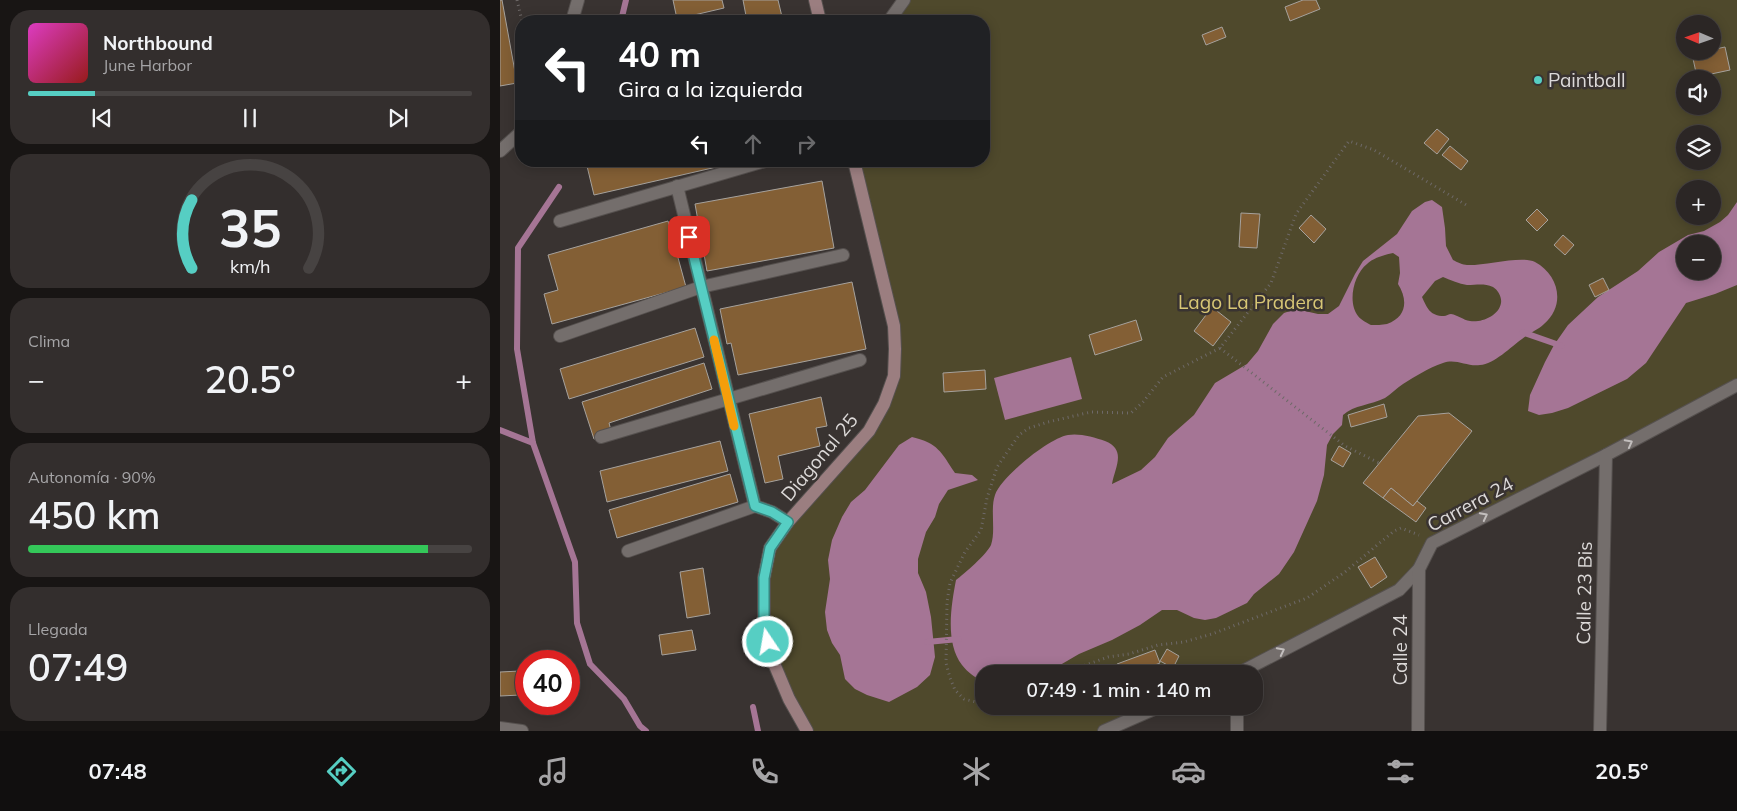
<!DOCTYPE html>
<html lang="es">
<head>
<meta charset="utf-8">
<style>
	body { margin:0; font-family:Mulish,sans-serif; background:#332e2d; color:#f1f3f6; height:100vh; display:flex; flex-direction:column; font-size:19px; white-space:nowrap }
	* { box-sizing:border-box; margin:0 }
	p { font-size:16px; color:#a6a5a7 }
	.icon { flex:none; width:28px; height:28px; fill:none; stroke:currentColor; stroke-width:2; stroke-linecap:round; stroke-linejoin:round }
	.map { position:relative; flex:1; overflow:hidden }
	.sheet { display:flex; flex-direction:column; gap:10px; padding:10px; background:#181514; width:500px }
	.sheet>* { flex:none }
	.top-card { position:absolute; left:15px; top:15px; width:475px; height:152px; border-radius:20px; box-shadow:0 2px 12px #0003,0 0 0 1px #474342; background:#202124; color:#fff; overflow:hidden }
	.needle { width:32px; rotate:272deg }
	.buttons { position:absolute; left:1176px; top:15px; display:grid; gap:10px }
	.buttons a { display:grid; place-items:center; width:45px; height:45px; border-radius:50%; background:#2b2625; box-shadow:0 2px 12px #0003,0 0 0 1px #474342; font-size:25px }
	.speed { position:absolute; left:15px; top:650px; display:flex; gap:10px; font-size:25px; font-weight:700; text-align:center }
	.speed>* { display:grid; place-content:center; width:65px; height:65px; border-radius:50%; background:#2b2625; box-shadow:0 2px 12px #0003,0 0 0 1px #474342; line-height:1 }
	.speed .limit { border:8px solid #d22; background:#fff; color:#111 }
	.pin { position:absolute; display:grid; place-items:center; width:42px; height:42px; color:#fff; margin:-21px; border-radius:10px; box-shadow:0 2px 8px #0006 }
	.me { position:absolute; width:55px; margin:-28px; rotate:348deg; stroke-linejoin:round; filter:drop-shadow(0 0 4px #0008) }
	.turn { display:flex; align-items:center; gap:18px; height:105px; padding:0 20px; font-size:22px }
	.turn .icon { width:65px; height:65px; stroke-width:2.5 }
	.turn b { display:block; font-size:35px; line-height:42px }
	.lanes { display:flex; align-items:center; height:48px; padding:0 20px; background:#0003; justify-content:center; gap:25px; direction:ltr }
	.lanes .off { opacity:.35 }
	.big { font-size:38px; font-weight:600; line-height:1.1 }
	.sheet .widget { flex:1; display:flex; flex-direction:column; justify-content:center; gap:8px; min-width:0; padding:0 18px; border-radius:20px; background:#332e2d }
	.sheet .dial { align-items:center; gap:0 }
	.dial svg { height:130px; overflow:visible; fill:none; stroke:#474342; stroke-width:7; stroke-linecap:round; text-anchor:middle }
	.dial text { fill:#f1f3f6; stroke:none }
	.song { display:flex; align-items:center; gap:15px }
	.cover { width:60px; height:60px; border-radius:8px; background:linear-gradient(135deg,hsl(310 70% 55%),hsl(0 70% 35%)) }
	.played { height:5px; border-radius:2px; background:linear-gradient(90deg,#56cec3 15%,#474342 15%) }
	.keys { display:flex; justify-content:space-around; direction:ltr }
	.heat { display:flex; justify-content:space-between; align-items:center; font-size:28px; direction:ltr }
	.charge { height:8px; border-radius:4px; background:linear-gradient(90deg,#34c759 90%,#474342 0) }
	.trip { position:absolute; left:475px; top:665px; width:288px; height:50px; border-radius:20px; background:#2b2625; box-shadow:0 2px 12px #0003,0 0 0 1px #474342; font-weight:600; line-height:50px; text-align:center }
	.tabs { display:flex; height:80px; justify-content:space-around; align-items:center; background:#110f0f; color:#a6a5a7 }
	.tabs .icon { width:35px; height:35px }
	.tabs .selected { color:#56cec3 }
	.tabs b { font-size:22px; color:#f1f3f6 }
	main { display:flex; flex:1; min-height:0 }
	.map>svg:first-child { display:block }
	.green { fill:#4f492c; fill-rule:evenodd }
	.water { fill:#a57595; fill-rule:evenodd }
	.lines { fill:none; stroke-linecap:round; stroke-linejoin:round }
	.stream { stroke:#a57595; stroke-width:6 }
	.building { fill:#835f35; stroke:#a6a29d }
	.lane-casing { stroke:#55504e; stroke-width:14 }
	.street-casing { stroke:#55504e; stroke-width:14 }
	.secondary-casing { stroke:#55504e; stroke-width:14 }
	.path { stroke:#6e6968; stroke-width:3; stroke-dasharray:1 4; stroke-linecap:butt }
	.lane { stroke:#746e6c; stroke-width:12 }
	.street { stroke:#746e6c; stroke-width:12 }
	.secondary { stroke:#9b7e80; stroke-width:12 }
	.oneway { stroke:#c2bebd }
	.route-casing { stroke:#38867f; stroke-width:12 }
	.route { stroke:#56cec3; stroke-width:9 }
	.slow { stroke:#f59e0b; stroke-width:9 }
	.poi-dot { fill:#56cec3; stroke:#393331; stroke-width:2 }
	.labels { text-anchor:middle; stroke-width:5; stroke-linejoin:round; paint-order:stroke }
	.poi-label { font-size:19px; fill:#dcd9d8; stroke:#393331; text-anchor:start }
	.park-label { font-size:19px; fill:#d7c675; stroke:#393331 }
	.street-label { font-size:19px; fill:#dcd9d8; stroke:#393331 }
</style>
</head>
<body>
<main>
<section class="sheet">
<div class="widget">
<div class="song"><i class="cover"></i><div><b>Northbound</b><p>June Harbor</p></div></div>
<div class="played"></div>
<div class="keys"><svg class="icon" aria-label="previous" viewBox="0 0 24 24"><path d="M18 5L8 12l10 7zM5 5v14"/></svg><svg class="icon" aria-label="pause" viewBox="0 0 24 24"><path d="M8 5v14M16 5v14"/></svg><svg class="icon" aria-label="next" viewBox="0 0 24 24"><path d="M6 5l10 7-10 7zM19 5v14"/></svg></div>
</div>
<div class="widget dial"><svg viewBox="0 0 100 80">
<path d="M14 69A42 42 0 1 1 86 69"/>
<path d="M14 69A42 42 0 0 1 14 27" stroke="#56cec3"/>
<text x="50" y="56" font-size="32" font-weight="700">35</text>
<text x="50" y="72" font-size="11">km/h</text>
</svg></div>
<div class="widget"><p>Clima</p>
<div class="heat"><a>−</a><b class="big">20.5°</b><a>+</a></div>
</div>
<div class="widget"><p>Autonomía · 90%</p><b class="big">450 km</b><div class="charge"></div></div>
<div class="widget"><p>Llegada</p><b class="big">07:49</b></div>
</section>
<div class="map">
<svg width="1237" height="731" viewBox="0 0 1237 731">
	<rect width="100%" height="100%" fill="#393331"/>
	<path class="green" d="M404,0H1237V385L932,543L899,590L737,674H484V706H661L604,731H307L264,623L270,548L384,404L395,349L354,161H484V21H389ZM1185,24H1212V51H1185ZM1185,79H1212V106H1185ZM1185,134H1212V161H1185ZM1185,189H1212V216H1185ZM1185,244H1212V271H1185Z"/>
	<g class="water">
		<path d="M932,200L942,207L945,228L946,246L953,260C957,262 963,265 967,265C984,266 1022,255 1035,262C1059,275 1066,305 1044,324C1038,330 1029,333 1022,339C1011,347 994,364 980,365C967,367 956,358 943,363C928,368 916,376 903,384C897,388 891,394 885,398C871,405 854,405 843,415L842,425L833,434L827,445L824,475L817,501L794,552L779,574L754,594L747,603L716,618L705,620L694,618L677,610H662L640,625L612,640L579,654L555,668L541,674H484V682C476,678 468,673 462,665C445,643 451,606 456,580C464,574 487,554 491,545C496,531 490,509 495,495C501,477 549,438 568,435C579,433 594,437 605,441C627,450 615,467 612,484L641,470L655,457L668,438L694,415L715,383L747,364L758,351L773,324L784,313L796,309L818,314H828L839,306L855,274L863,261L897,234L912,211L925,202ZM893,253L899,257L900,273L898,284C908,300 907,317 887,324C882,325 876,325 871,325C867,323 861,320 858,316C847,302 854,274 867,264C873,258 884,255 893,253ZM943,277C951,280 959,284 967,285C977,285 984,283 993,287C998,290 1002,297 1001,303C999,316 981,323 970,321C963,320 958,315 951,314C949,314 946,316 944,316C930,316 927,308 922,297L935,281Z"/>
		<path d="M1237,202V285L1215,294L1186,303L1146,363L1127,379L1068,408L1052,413L1039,415L1028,411L1030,395L1045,362L1054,345L1068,325L1098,297L1138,271L1159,252L1188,235L1204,231L1220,222L1228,215ZM1185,244H1212V271H1185Z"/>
		<polygon points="571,357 582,399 505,420 494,378"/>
		<path d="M412,437C438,443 441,452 455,473L472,475L478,480L448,490L439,504L435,517L426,532L418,559V573L426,592L431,617L435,657L430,675L417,687L389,702L367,695L355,689L345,679L340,655L332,643L327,630L325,612L330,579L328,560L332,540L342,517L351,502L365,490L399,445Z"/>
	</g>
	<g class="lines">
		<g class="stream">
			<polyline points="121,21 126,0"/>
			<polyline points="59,187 18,248 17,349 33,443 75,562 77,623 90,664 124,699 140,726 146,731"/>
			<polyline points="1022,332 1062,346"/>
			<polyline points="0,430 33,443"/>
			<polyline points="427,642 459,639"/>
			<polyline points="253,707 258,731"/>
		</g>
	</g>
	<g class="building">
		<polygon points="0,0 2,0 17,83 0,86"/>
		<polygon points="173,0 222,0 224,8 177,19"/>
		<polygon points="243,0 278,0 283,21 247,21"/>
		<polygon points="803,0 816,0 820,9 790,21 785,7"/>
		<polygon points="722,27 726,37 706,45 702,35"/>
		<polygon points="1225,47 1230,70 1197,77 1192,54"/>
		<polygon points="937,129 949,139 937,154 924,143"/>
		<polygon points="950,146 968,161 961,170 942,155"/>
		<polygon points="106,161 243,161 94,195 87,166"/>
		<polygon points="322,181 334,248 207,271 195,204"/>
		<polygon points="1037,209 1048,220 1037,231 1026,220"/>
		<polygon points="741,213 760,214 757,248 739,247"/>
		<polygon points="811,215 826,229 814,243 799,228"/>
		<polygon points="168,221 186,287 52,324 44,294 58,290 48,255"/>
		<polygon points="1063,235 1074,245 1065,255 1054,245"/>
		<polygon points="1103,278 1109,290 1095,297 1089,285"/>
		<polygon points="352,282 366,349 238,375 231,343 227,344 220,309"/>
		<polygon points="712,307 731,322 713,346 694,331"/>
		<polygon points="636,320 642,340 595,355 589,335"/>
		<polygon points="195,328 204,357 69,399 60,369"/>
		<polygon points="204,363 212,389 109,423 112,434 94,439 82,402"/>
		<polygon points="485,370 486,389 444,392 443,373"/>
		<polygon points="321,397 327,426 316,428 320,446 278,456 283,479 265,483 249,414"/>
		<polygon points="884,404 887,417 851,427 848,415"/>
		<polygon points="949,413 972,431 913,506 891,488 883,498 863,483 918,416"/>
		<polygon points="220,441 228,471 107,502 100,471"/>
		<polygon points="839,446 851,453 843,467 831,460"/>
		<polygon points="230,474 238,502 117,538 109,510"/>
		<polygon points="891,488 913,506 917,501 926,508 916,522 883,498"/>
		<polygon points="875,557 887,577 871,588 858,567"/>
		<polygon points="203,568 210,614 187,618 180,572"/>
		<polygon points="192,630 196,650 162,655 159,635"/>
		<polygon points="667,649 679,656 673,668 660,661"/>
		<polygon points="655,650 660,663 632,674 621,674 617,664"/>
		<polygon points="20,671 21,695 0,696 0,672"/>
	</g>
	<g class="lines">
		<defs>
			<g id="lane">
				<polyline points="72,21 78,0"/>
				<polyline points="177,186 255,506 272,512 288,522"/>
				<polyline points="60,221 265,161"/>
				<polyline points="60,336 201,287 343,255"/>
				<polyline points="101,437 360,360"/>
				<polyline points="128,551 255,506"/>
				<polyline points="0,728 22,731"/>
			</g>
			<g id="street">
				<polyline points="389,21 404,0"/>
				<polyline points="0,151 21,132"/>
				<polyline points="737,674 899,590 919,569 932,543 1106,455 1237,385"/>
				<polyline points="604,731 661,706"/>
				<polyline points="737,731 737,706"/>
				<polyline points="918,731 919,569"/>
				<polyline points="1100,731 1106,455"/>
			</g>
			<g id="secondary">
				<polyline points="315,0 320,21"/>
				<polyline points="307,731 289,699 273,661 264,623 264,578 270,548 288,522 369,431 384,404 394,376 395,349 394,326 354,161"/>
			</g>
		</defs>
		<use href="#lane" class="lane-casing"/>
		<use href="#street" class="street-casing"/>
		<use href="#secondary" class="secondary-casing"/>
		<g class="path">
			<polyline points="17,0 22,21"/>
			<polyline points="720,348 845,446 879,463"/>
			<polyline points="572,674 583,666 608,657 629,654 658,645 684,642 712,634 807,598 845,572 894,531 901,528 919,535"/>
			<polyline points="484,704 464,699 455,690 450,678 446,663 447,602 450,583 465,552 481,530 487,498 497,467 519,435 529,428 548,422 591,412 631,413 643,402 663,377 720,348 771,283 796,214 849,141 874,150 968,206"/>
			<polyline points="492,706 514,706"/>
		</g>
		<use href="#lane" class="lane"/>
		<use href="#street" class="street"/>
		<use href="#secondary" class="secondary"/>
	</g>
	<defs><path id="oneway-chevron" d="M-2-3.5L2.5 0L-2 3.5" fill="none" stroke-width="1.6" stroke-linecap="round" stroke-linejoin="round" transform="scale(1.25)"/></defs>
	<g class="oneway">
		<use href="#oneway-chevron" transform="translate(1129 443) rotate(-28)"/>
		<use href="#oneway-chevron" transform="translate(984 516) rotate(-27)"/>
		<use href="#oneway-chevron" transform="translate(781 651) rotate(-27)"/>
	</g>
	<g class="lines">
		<defs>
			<polyline id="route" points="189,237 255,506 272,512 288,522 270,548 264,578 264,623 268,642"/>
		</defs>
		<use href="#route" class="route-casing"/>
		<use href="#route" class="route"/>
		<polyline class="slow" points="214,340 234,426"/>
	</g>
	<circle class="poi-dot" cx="1038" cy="80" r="5"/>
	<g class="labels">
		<g class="poi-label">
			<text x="1048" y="87">Paintball</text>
		</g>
		<g class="park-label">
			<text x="751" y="309">Lago La Pradera</text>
		</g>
		<g class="street-label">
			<text transform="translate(319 457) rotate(-50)" y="7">Diagonal 25</text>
			<text transform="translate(970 504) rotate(-28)" y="7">Carrera 24</text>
			<text transform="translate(1084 593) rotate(-89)" y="7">Calle 23 Bis</text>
			<text transform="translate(900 650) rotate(-90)" y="7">Calle 24</text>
		</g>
	</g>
</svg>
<div class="buttons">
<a><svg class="needle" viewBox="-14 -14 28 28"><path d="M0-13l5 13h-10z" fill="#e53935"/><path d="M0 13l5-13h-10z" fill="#a6a5a7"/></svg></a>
<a><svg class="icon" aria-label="sound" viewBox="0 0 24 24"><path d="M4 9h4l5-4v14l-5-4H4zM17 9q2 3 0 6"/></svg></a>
<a><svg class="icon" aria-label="layers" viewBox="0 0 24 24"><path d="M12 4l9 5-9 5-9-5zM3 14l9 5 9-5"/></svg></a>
<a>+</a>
<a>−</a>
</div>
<div class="speed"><div class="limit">40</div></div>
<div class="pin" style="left:189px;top:237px;background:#d93025"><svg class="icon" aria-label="arrive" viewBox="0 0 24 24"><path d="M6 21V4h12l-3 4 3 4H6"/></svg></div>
<svg class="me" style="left:268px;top:642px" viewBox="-20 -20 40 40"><circle r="17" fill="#56cec3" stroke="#fff" stroke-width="3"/><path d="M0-11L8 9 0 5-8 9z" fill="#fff"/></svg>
<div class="trip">07:49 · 1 min · 140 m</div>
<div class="top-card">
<div class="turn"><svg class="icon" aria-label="left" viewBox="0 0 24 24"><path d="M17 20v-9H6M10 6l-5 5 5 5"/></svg><div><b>40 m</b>Gira a la izquierda</div></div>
<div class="lanes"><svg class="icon" aria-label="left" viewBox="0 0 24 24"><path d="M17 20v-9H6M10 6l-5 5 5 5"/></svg><svg class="icon off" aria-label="ahead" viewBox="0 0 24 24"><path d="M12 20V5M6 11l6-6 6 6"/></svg><svg class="icon off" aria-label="right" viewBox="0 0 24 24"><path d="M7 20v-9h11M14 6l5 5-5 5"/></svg></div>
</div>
</div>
</main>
<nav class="tabs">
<b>07:48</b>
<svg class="icon selected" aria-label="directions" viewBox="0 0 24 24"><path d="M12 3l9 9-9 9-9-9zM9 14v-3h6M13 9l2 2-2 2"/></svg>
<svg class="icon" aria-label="music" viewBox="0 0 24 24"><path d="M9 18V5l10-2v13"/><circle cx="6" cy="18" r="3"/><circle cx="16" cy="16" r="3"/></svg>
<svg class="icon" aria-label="phone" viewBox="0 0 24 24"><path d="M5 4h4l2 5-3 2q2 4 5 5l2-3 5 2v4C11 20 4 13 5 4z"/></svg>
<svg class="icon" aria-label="climate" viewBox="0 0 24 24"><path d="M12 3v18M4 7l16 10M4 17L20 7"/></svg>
<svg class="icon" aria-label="car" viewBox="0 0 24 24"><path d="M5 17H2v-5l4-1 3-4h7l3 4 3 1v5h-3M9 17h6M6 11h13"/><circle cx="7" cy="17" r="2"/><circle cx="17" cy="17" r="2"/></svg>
<svg class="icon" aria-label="filters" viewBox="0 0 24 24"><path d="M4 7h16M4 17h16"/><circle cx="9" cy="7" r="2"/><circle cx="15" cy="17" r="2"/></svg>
<b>20.5°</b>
</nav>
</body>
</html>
